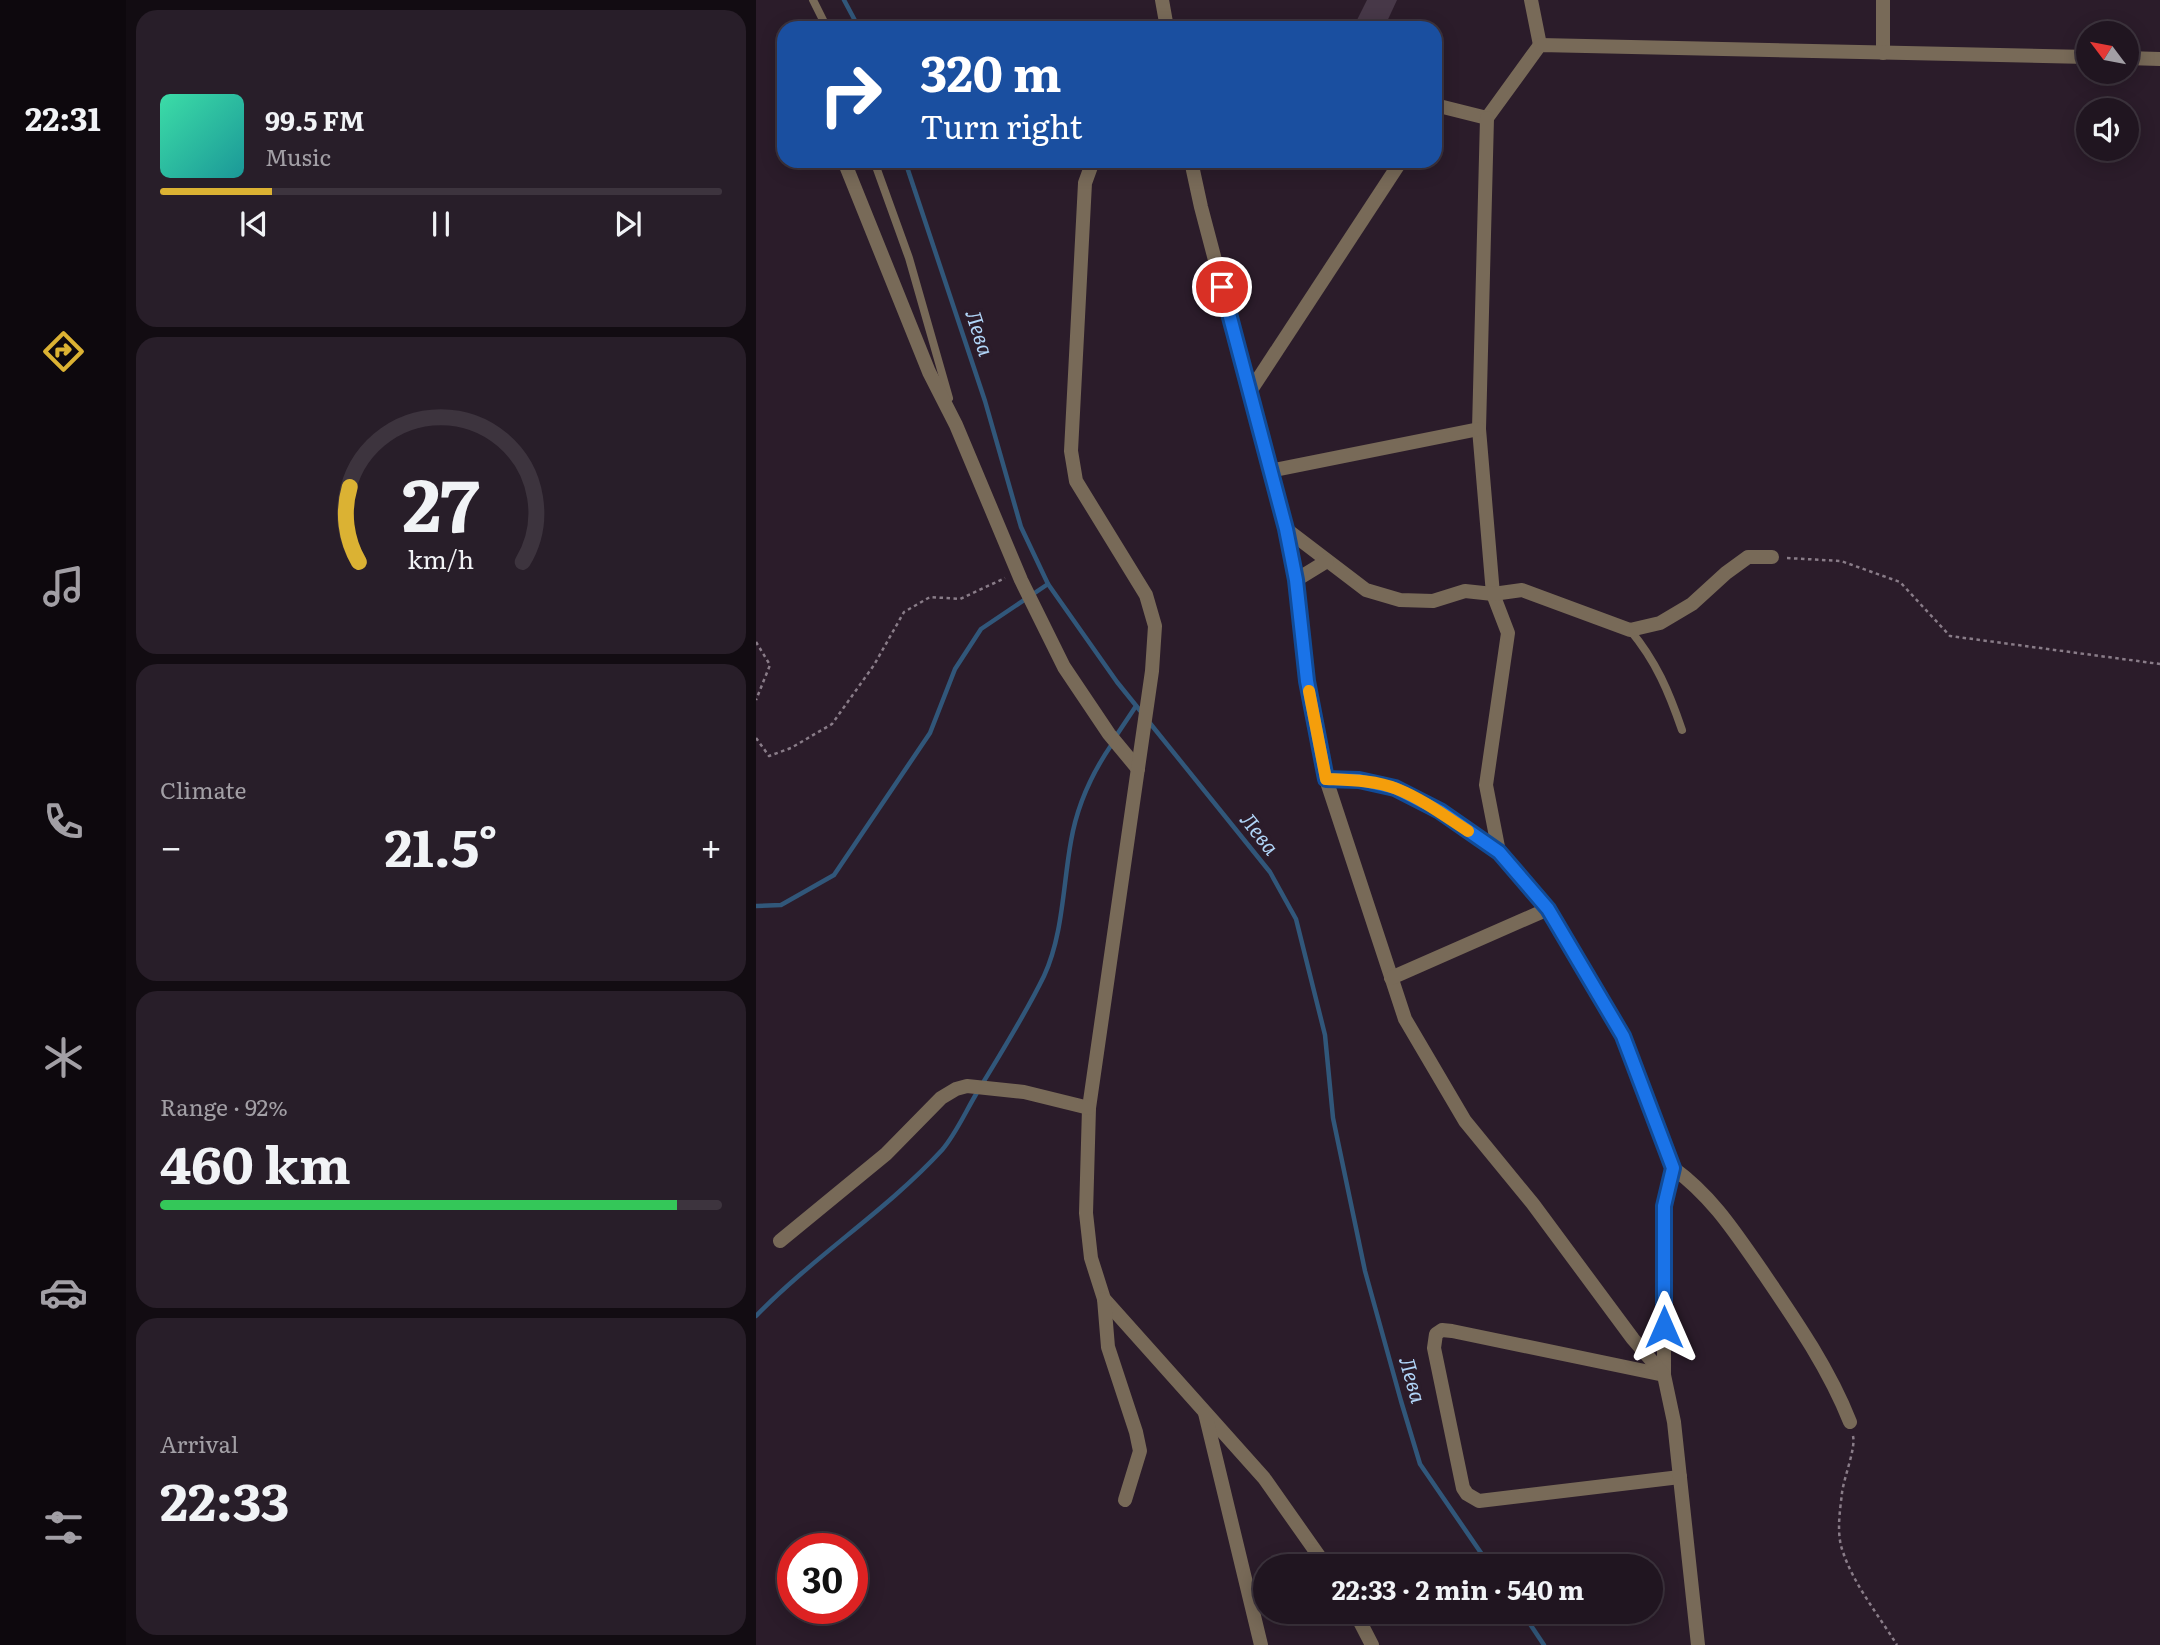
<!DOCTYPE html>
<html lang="en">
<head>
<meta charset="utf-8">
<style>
	body { margin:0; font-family:Literata,serif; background:#281e29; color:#f1f3f6; height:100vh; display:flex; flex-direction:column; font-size:26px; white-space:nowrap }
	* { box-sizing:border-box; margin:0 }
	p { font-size:23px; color:#a29fa5 }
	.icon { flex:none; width:38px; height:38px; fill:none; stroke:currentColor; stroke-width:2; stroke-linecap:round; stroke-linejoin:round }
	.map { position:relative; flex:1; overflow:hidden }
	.drawer { display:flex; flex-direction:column; gap:10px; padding:10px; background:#120c12; width:630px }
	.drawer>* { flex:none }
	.guide { position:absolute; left:21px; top:21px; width:665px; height:147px; border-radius:21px; box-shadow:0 4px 18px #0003,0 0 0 2px #3d343e; background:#1a4fa0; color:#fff; overflow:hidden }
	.needle { width:46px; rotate:302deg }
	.tools { position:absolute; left:1320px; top:21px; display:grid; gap:14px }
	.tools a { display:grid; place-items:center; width:63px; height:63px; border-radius:50%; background:#201520; box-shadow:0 4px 18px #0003,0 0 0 2px #3d343e; font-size:35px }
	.speed { position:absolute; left:21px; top:1533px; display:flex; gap:14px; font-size:35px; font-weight:700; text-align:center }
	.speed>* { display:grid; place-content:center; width:91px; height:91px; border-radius:50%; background:#201520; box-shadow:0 4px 18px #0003,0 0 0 2px #3d343e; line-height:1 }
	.speed .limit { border:10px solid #d22; background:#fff; color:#111 }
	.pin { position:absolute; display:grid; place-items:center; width:60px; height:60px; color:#fff; margin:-30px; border:4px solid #fff; border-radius:50%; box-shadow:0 2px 7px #0007 }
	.me { position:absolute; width:77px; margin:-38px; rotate:0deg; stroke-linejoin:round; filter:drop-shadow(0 0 5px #0008) }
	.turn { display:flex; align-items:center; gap:24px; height:147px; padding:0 28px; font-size:32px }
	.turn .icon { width:91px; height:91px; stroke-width:2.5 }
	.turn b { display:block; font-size:49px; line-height:60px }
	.big { font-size:52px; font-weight:700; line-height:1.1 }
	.drawer .tile { flex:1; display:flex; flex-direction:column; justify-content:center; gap:10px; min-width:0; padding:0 24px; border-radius:21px; background:#281e29 }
	.drawer .dial { align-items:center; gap:0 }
	.dial svg { height:182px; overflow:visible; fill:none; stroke:#3d343e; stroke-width:7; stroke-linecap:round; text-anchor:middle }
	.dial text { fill:#f1f3f6; stroke:none }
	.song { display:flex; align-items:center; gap:21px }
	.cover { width:84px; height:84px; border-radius:10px; background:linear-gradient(135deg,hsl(160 70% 55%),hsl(180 70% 35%)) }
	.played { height:7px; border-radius:4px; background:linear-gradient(90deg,#dbb233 20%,#3d343e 20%) }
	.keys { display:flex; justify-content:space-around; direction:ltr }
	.heat { display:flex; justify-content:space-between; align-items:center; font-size:38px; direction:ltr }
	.charge { height:10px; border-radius:5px; background:linear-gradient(90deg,#34c759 92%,#3d343e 0) }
	.trip { position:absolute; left:497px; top:1554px; width:410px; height:70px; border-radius:35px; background:#201520; box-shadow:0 4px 18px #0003,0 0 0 2px #3d343e; font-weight:700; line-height:70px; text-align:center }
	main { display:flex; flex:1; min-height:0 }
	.tabs { display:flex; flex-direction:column; width:126px; justify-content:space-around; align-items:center; background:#0d080d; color:#a29fa5 }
	.tabs .icon { width:49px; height:49px }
	.tabs .active { color:#dbb233 }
	.tabs b { font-size:32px; color:#f1f3f6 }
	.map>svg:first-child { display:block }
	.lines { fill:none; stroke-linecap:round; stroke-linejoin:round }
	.stream { stroke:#31577a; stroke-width:4.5 }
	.building { fill:#473848 }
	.path { stroke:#897c88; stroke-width:2.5; stroke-dasharray:3.5 3.5; stroke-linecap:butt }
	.lane { stroke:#786a58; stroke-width:8 }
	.street { stroke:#786a58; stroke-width:14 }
	.route-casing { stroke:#114b97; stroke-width:18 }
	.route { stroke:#1a73e8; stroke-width:12 }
	.slow { stroke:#f59e0b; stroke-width:12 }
	.labels { text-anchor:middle; stroke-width:7; stroke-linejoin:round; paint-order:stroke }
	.water-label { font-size:21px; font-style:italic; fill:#b0d4f7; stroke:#2b1c2a }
</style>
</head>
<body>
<main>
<nav class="tabs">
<b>22:31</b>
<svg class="icon active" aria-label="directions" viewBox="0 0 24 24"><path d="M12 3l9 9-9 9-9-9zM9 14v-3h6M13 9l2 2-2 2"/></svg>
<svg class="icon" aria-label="music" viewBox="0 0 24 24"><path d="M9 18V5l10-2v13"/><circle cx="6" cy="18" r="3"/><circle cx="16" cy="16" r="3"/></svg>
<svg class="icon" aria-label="phone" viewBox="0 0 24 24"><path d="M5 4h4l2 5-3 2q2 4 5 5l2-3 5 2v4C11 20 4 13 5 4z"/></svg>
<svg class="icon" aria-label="climate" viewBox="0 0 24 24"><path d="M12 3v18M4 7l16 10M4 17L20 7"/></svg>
<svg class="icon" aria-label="car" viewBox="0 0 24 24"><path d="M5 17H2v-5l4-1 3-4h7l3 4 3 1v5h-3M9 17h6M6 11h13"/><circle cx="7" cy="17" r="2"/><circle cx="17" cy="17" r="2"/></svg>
<svg class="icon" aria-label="filters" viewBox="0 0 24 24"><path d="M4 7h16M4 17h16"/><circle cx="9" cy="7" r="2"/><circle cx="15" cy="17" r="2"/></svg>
</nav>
<section class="drawer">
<div class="tile">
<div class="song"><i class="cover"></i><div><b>99.5 FM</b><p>Music</p></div></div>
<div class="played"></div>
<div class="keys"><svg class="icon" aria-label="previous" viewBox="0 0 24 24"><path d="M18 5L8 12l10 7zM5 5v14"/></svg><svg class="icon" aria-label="pause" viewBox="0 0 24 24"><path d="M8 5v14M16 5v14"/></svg><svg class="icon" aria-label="next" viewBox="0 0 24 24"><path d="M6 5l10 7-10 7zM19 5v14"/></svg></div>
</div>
<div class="tile dial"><svg viewBox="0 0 100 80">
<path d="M14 69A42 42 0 1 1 86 69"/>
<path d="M14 69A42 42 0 0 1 10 36" stroke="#dbb233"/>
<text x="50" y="56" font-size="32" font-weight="700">27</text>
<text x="50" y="72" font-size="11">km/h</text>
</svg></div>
<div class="tile"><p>Climate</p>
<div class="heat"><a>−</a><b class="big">21.5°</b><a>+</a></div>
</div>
<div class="tile"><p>Range · 92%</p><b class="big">460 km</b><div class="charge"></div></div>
<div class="tile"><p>Arrival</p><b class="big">22:33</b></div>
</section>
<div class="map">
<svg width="1404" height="1645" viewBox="0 0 1404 1645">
	<rect width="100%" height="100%" fill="#2b1c2a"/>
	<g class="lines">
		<g class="stream">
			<polyline points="88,0 103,28"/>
			<polyline points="149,161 229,401 265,527 292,584 361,682 386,713"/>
			<polyline points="393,722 514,872 540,919 569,1035 577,1118 609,1271 645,1401 664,1464 734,1566"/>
			<polyline points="360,736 380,706"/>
			<polyline points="0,906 25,905 78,875 174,733 199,669 225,629 292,584"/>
			<path d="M0,1316C58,1256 130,1211 186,1150C199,1135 209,1113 219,1096C243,1056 268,1017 288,976C307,935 307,885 315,841C321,806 336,773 356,744"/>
			<polyline points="766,1612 788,1645"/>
		</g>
	</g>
	<polygon class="building" points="611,0 641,0 628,28 597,28"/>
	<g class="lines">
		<g class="path">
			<polyline points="1031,558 1085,561 1144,582 1194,636 1404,664"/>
			<polyline points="0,642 14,665 0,700"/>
			<polyline points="0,738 13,756 35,748 76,724 118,665 148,612 174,597 204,599 249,578"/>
			<path d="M1097,1436C1100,1448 1088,1477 1086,1493C1084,1511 1080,1534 1087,1552C1097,1583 1123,1616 1141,1645"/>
		</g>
		<g class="lane">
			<polyline points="57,0 71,28"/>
			<polyline points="118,161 153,258 193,398"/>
			<path d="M874,630C900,661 913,692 926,730"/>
		</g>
		<g class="street">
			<polyline points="406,0 411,28"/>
			<polyline points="775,0 784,45"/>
			<polyline points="1127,0 1127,53"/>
			<polyline points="1370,58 1404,59"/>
			<polyline points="679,105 731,118 784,45 1332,57"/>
			<polyline points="731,118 723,429 737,594 752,633 730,785 743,852 792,909 867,1036 917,1168 908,1206 908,1375 696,1331 686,1330 680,1334 678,1348 707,1488 711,1494 723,1501 924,1477"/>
			<polyline points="88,161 173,372 200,425 265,580 308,667 353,734 382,769"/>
			<polyline points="337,161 329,183 315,451 320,481 390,595 399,626 396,671 333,1108 330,1213 335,1258 348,1299 508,1478 570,1566"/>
			<polyline points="435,161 445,207 530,529 540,580 551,681 570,779 649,1019 709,1121 777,1204 877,1339 908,1375 918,1422 942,1645"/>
			<polyline points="493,393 645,161"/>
			<polyline points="514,471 723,429"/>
			<polyline points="530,529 610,590 644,600 677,601 709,591 737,594 766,590 874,630 904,623 936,604 970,573 992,557 1016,557"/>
			<polyline points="540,580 571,561"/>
			<path d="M570,779C593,780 619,780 640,788C677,803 710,830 743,852"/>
			<polyline points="635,978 792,909"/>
			<path d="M917,1168C957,1197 980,1234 1008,1274C1040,1321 1073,1369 1094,1422"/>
			<polyline points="24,1241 130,1154 185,1098 200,1089 211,1086 268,1092 333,1108"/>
			<polyline points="348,1299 352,1347 380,1432 384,1451 369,1500"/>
			<polyline points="449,1413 505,1645"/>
			<polyline points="599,1612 616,1645"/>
		</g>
	</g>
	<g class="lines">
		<defs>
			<polyline id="route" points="466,287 530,529 540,580 551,681 570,779 603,780 639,788 684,811 743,852 792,909 867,1036 917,1168 908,1206 908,1327"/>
		</defs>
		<use href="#route" class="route-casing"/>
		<use href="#route" class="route"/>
		<path class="slow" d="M553,691L570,779C593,780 619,780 641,789C666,799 689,816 712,831"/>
	</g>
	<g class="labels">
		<g class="water-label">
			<text transform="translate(223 333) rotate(72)" y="7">Лева</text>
			<text transform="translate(503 834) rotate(51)" y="7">Лева</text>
			<text transform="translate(656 1380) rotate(74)" y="7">Лева</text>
		</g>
	</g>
</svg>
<div class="tools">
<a><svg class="needle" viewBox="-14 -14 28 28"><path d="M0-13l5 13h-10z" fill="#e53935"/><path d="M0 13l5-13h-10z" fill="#a29fa5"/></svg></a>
<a><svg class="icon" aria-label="sound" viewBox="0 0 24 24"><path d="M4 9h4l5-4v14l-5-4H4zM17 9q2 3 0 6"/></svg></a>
</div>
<div class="speed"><div class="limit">30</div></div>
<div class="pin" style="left:466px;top:287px;background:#d93025"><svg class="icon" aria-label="arrive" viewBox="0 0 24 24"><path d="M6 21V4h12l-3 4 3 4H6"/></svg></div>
<svg class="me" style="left:908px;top:1327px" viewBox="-20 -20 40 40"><path d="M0-17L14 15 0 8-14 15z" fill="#1a73e8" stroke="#fff" stroke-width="4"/></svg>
<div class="trip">22:33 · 2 min · 540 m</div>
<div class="guide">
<div class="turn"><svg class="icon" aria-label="right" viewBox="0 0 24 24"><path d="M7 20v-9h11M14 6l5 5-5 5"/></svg><div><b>320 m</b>Turn right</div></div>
</div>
</div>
</main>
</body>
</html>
